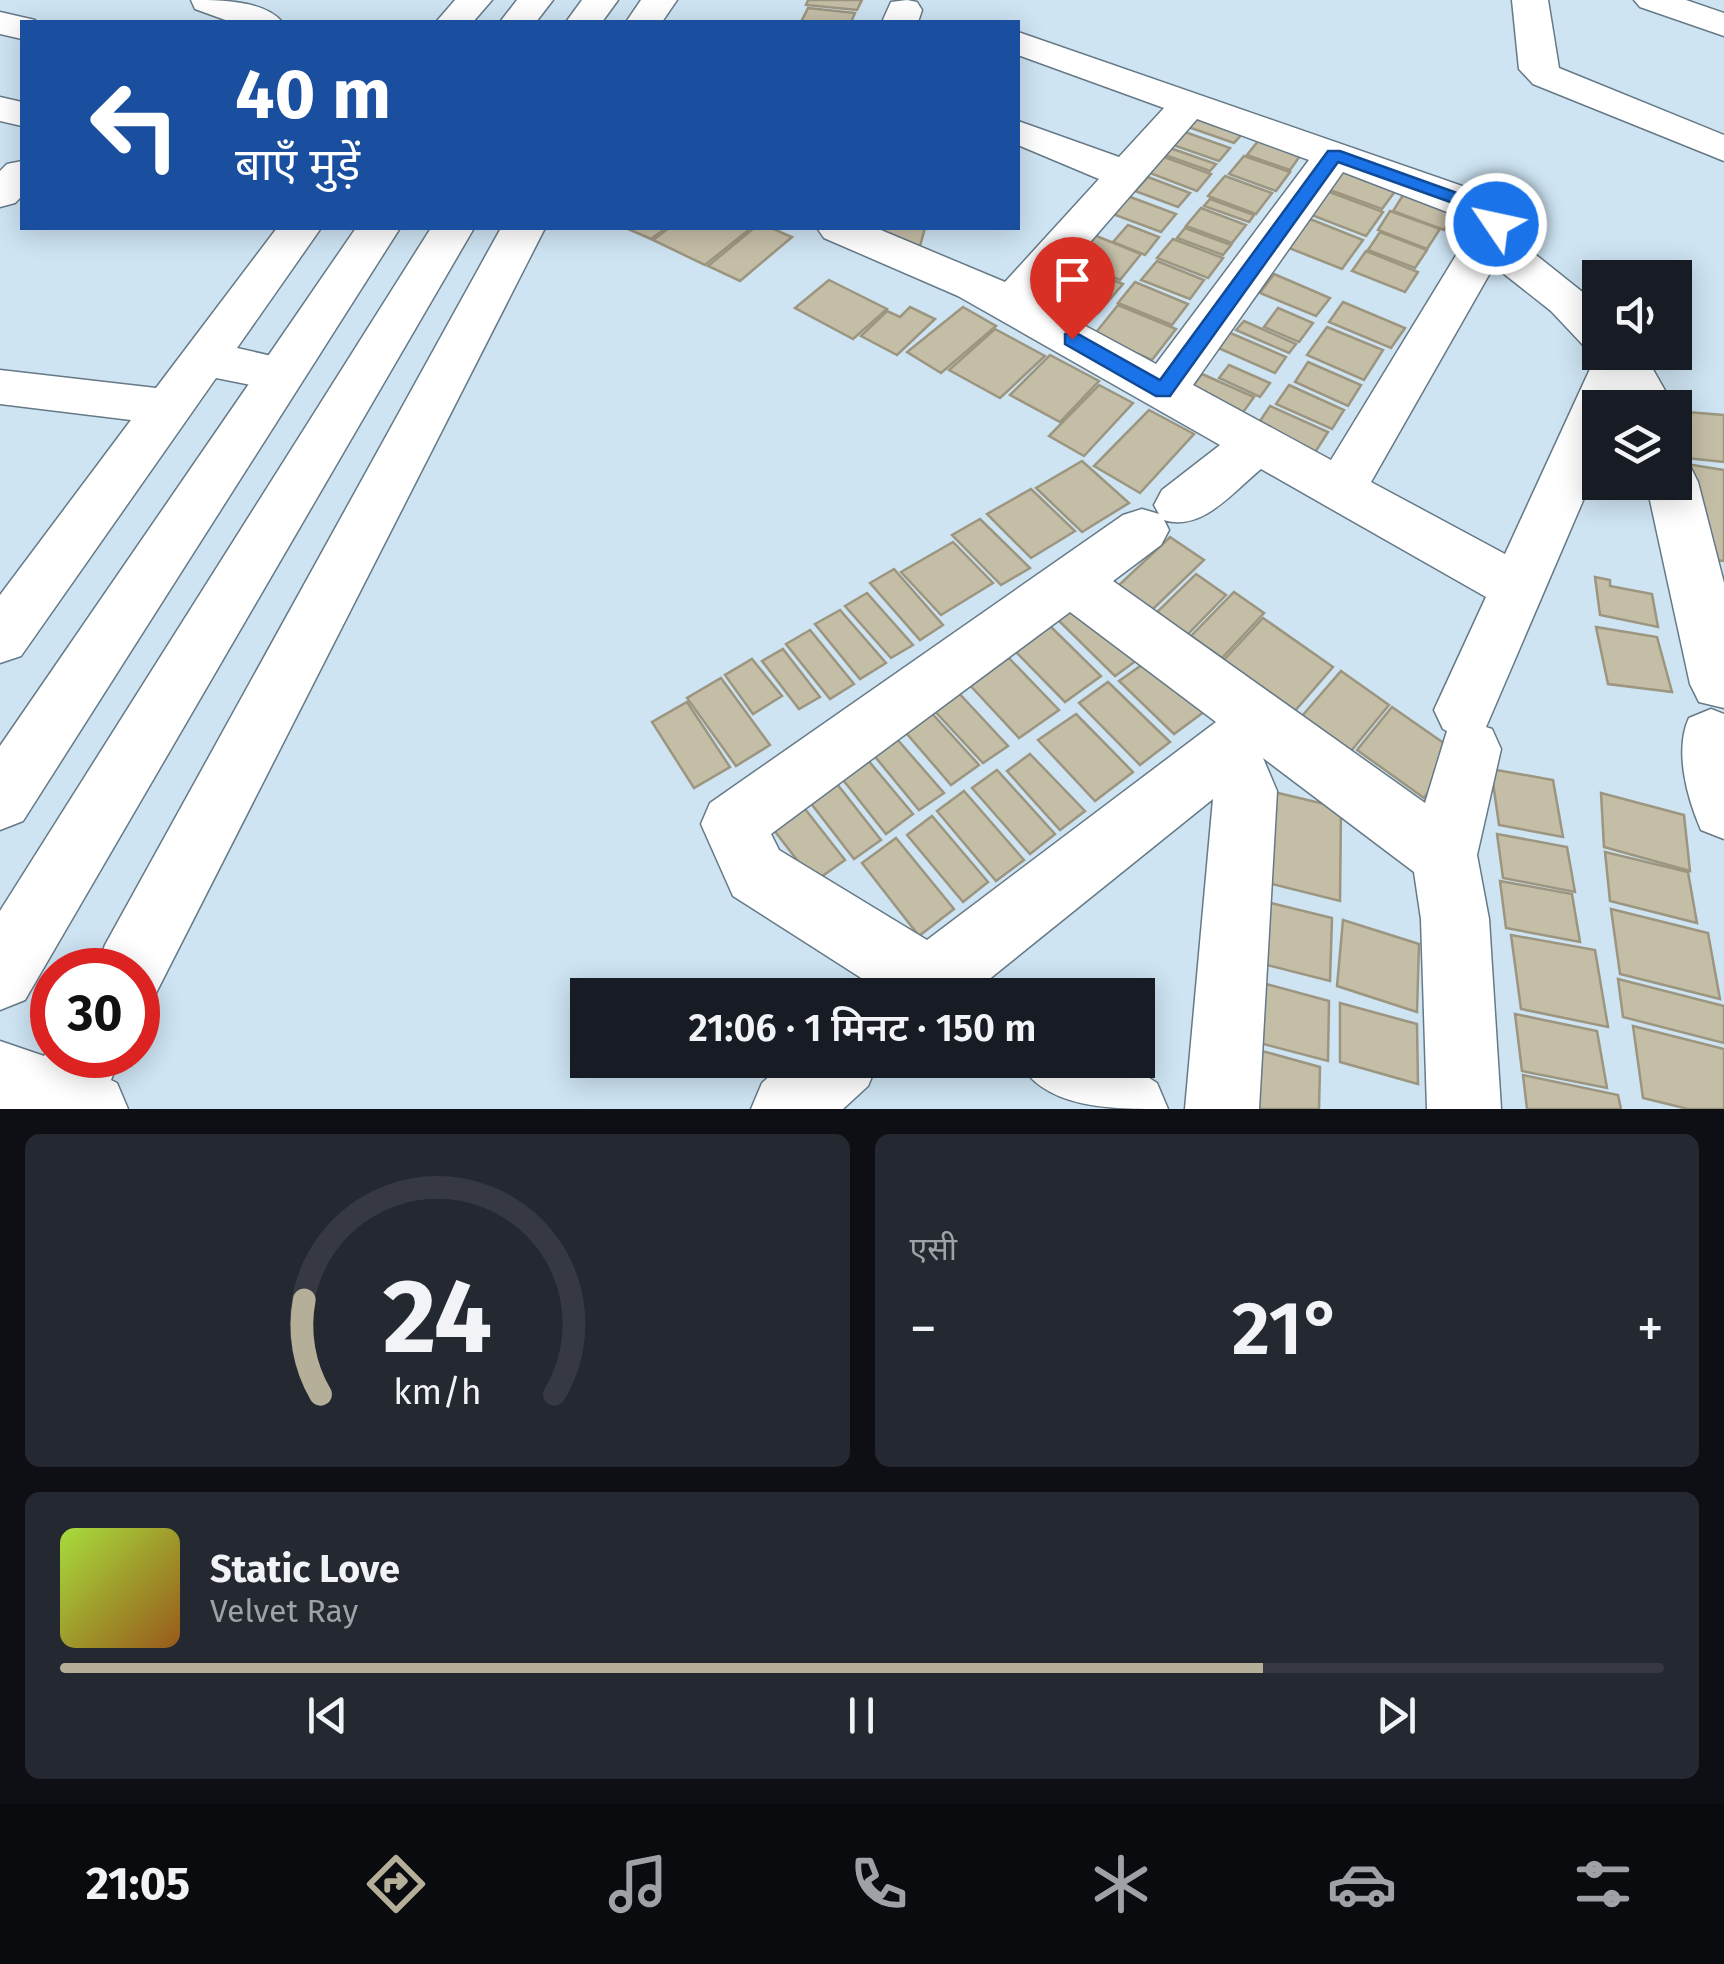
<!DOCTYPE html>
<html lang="hi">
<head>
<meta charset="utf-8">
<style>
	body { margin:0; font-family:"Fira Sans","Noto Sans Devanagari",sans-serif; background:#242831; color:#f1f3f6; height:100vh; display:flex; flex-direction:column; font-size:38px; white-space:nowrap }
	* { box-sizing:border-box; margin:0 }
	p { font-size:32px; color:#9ea1a6 }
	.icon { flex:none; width:55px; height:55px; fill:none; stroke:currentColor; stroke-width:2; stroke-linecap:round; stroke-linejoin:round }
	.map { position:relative; height:1109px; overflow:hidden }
	.drawer { display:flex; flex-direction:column; gap:25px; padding:25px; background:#0d0f14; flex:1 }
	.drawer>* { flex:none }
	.banner { position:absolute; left:20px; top:20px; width:1000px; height:210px; border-radius:0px; box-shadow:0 5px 25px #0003; background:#1a4fa0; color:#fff; overflow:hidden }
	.buttons { position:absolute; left:1582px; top:260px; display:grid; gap:20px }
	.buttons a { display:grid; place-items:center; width:110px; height:110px; border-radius:0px; background:#171b24; box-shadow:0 5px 25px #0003; font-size:50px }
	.speed { position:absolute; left:30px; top:948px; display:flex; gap:20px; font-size:50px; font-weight:700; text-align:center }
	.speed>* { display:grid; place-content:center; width:130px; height:130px; border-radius:50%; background:#171b24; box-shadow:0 5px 25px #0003; line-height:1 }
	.speed .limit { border:15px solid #d22; background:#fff; color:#111 }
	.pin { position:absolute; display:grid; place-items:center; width:85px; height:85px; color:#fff; margin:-102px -42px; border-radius:50% 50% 50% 0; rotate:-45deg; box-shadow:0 0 10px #0007 }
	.pin .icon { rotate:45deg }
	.me { position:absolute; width:110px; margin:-55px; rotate:304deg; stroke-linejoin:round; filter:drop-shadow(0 0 8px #0008) }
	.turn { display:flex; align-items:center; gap:35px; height:210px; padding:0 50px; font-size:45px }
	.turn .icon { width:130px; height:130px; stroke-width:2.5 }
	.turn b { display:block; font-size:70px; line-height:85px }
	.big { font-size:75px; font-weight:600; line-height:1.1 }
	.drawer .card { flex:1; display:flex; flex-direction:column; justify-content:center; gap:15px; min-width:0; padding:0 35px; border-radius:15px; background:#242831 }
	.drawer .dial { align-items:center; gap:0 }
	.dial svg { height:260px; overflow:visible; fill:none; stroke:#363941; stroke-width:7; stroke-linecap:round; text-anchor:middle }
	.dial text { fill:#f1f3f6; stroke:none }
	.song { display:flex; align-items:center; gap:30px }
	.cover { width:120px; height:120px; border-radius:15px; background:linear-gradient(135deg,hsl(80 70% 55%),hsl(30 70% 35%)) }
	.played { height:10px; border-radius:5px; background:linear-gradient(90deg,#b5af99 75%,#363941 75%) }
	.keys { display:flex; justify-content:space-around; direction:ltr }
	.heat { display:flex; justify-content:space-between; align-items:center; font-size:55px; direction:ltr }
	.drawer .tiles { flex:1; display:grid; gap:25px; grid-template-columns:1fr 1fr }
	.card:last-child { grid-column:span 2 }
	.trip { position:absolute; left:570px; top:978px; width:585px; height:100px; border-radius:0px; background:#171b24; box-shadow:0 5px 25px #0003; font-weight:600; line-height:100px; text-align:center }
	.tab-bar { display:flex; height:160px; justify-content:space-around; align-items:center; background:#090b0e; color:#9ea1a6 }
	.tab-bar .icon { width:70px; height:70px }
	.tab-bar .active { color:#b5af99 }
	.tab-bar b { font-size:45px; color:#f1f3f6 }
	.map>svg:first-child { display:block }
	.building { fill:#c5bea7; stroke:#9c957f; stroke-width:2.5 }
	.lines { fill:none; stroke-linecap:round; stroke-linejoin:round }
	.minor-casing { stroke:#657986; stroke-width:3 }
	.major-casing { stroke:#657986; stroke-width:3 }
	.minor { fill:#fff; fill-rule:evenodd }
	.major { fill:#fff; fill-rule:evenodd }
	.route { fill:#1a73e8; stroke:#114b97; stroke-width:2.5 }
</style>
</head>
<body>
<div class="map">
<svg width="1724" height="1109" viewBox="0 0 1724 1109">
	<rect width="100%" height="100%" fill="#cee4f3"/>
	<g class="building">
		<polygon points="808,0 862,0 857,10 806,5"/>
		<polygon points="808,8 855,13 851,22 801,22"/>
		<polygon points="1196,118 1242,134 1234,143 1188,127"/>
		<polygon points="1185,132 1230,148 1219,161 1173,145"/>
		<polygon points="1263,135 1305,149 1290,170 1247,155"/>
		<polygon points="1170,148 1216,164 1210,171 1165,155"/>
		<polygon points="1244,156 1290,172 1276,191 1229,174"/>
		<polygon points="1164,157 1211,174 1197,191 1150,173"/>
		<polygon points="1342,170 1396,190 1382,209 1327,189"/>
		<polygon points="1225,176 1272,193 1256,214 1208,196"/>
		<polygon points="1148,177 1190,193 1178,207 1135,191"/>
		<polygon points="1327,191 1383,212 1366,236 1309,214"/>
		<polygon points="1405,192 1456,211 1444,230 1393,211"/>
		<polygon points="1125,195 1176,214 1161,232 1110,213"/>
		<polygon points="1210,199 1254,215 1249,222 1204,206"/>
		<polygon points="1201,208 1246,225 1232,243 1186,226"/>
		<polygon points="1390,211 1440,229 1427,249 1378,230"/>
		<polygon points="1310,219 1363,240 1342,269 1289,248"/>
		<polygon points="1128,225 1159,237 1145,255 1113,242"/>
		<polygon points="626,228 666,228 651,239"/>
		<polygon points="669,228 751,228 705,265 653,240"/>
		<polygon points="754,228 771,228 792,237 740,281 708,266"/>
		<polygon points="882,228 925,228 920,246 879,241"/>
		<polygon points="1185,228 1231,245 1223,255 1177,238"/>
		<polygon points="1380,232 1427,250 1415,268 1368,250"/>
		<polygon points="1094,235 1141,254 1120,280 1073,260"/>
		<polygon points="1173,239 1223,258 1208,278 1157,258"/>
		<polygon points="1366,251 1418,272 1405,292 1352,271"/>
		<polygon points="1157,261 1204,280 1190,299 1141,280"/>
		<polygon points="1070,263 1123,284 1098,313 1068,301 1084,282 1062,273"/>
		<polygon points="1274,274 1330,298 1316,316 1260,293"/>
		<polygon points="829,280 887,309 853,339 795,308"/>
		<polygon points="1135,282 1188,304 1172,325 1118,303"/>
		<polygon points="1343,302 1405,328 1391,348 1329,322"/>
		<polygon points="1118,305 1176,329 1152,360 1094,335"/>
		<polygon points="910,307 935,319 897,355 861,336 887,311 900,317"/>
		<polygon points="963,307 996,326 941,373 907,352"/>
		<polygon points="1278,308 1313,323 1299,342 1264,327"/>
		<polygon points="1244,321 1296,344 1289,353 1236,330"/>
		<polygon points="1327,327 1383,350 1364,380 1307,355"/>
		<polygon points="995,329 1045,356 1000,398 949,370"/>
		<polygon points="1228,332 1286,357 1275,373 1216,347"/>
		<polygon points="1050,355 1099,381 1060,422 1010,395"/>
		<polygon points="1308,362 1361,385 1348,406 1295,382"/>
		<polygon points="1229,365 1270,383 1260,397 1219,378"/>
		<polygon points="1202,374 1254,397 1241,415 1189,391"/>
		<polygon points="1099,385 1133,403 1084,456 1049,436"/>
		<polygon points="1289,385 1344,410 1332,429 1276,404"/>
		<polygon points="1270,406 1328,432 1314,454 1256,427"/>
		<polygon points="1149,410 1194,434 1140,493 1094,466"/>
		<polygon points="1675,411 1724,415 1724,462 1687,458 1675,427"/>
		<polygon points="1082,461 1129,503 1082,532 1036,488"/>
		<polygon points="1680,463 1724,470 1724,561 1707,559"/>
		<polygon points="1031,489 1075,531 1031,558 987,514"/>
		<polygon points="980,519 1030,568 1001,585 952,535"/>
		<polygon points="1170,537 1204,560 1152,610 1118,586"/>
		<polygon points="953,542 993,583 941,615 901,572"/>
		<polygon points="894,569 943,625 920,640 870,583"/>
		<polygon points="1196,574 1226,595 1186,636 1155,614"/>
		<polygon points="1595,577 1610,580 1610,586 1652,594 1658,627 1600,615"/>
		<polygon points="1234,592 1264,613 1222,658 1191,636"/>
		<polygon points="867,593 913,645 891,658 845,606"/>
		<polygon points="1090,598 1148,652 1115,676 1058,620"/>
		<polygon points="840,610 886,663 860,679 815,624"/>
		<polygon points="1263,618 1333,667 1293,713 1222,662"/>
		<polygon points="1048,624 1101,676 1065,702 1012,648"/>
		<polygon points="1596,627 1657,637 1672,692 1608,684"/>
		<polygon points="810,630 854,684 830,699 786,644"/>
		<polygon points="783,649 820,697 799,709 762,661"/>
		<polygon points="1160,652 1216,703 1174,734 1119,681"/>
		<polygon points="1006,655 1059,710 1019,738 967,682"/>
		<polygon points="752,659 782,696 753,714 725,675"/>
		<polygon points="1341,671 1389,705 1351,751 1302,716"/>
		<polygon points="721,678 770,745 736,766 687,698"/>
		<polygon points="1108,682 1170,742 1140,765 1079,703"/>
		<polygon points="956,690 1008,746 983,763 931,707"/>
		<polygon points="687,702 730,767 694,788 652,722"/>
		<polygon points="1392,707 1458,753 1424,798 1357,750"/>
		<polygon points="928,709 979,765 951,785 901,727"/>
		<polygon points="1076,714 1133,772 1095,801 1038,740"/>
		<polygon points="890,731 944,793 919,810 867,747"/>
		<polygon points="862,753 913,814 886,834 836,771"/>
		<polygon points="1030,754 1085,811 1060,830 1007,771"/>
		<polygon points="1491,769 1553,780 1563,837 1499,825"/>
		<polygon points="997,770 1055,834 1030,854 972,788"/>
		<polygon points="830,775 881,840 854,859 803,793"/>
		<polygon points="1266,790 1341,808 1340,901 1260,881"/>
		<polygon points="964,791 1024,860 996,881 937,811"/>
		<polygon points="1601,793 1684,815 1690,871 1604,847"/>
		<polygon points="798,800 845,860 814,882 767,821"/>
		<polygon points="932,816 988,882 963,902 907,835"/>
		<polygon points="1497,834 1567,847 1575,892 1503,878"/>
		<polygon points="896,838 954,909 919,936 862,863"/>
		<polygon points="1605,852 1688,872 1697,923 1610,901"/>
		<polygon points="1500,881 1572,894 1580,942 1506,928"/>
		<polygon points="1267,902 1332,918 1330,981 1263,964"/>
		<polygon points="1611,909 1708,933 1720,999 1620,974"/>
		<polygon points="1343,920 1419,944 1417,1012 1337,986"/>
		<polygon points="1511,935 1595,950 1608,1027 1521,1009"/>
		<polygon points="1618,979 1724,1006 1724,1043 1623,1017"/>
		<polygon points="1255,981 1329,1001 1328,1061 1252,1041"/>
		<polygon points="1340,1003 1417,1024 1418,1084 1340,1062"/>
		<polygon points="1515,1014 1597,1031 1607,1088 1522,1071"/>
		<polygon points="1633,1026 1724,1049 1724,1109 1688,1109 1643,1098"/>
		<polygon points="1237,1044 1320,1067 1319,1109 1232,1109"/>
		<polygon points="1523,1075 1618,1095 1621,1109 1527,1109"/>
	</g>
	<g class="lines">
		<defs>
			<g id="minor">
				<path d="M191,0C218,0 265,0 282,22H231L195,9Z"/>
				<polygon points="455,0 492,0 473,22 436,22"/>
				<polygon points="641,0 677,0 662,22 626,22"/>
				<polygon points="907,0 917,2 922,10 918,22 882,22 891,2"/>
				<polygon points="1512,0 1548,0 1559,68 1724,135 1724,161 1533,84 1519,69"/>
				<polygon points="1634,0 1686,0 1724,13 1724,36 1640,7"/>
				<polygon points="0,12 35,20 36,22 22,22 22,39 0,34"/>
				<path d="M1018,32L1491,196L1511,208L1517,217L1511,235L1600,306V352H1643L1675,408H1600V461L1486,727L1492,729L1501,749L1477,855L1489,919L1501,1109H1427L1421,919L1414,872L1263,758L1277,791L1259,1109H1185L1213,799L982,985L986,995H878L880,990L733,896L701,824L710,803L1123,515L1142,509L1159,514L1154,505L1162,490L1220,445L958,296L824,238L817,228H876L1005,282L1099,179L1018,145V121L1119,157L1164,108L1018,55ZM1197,119L1309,160L1156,364L1039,301ZM1343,172L1473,222L1466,239L1331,460L1193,385ZM1494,266L1551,311L1583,345L1596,349V356L1505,554L1371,482ZM1261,469L1486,597L1434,710L1443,729L1447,731L1425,803L1113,581L1161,545L1169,530L1164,520C1202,532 1233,492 1261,469ZM1070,612L1216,722L927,940L779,850L771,834Z"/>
				<polygon points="0,97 22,102 22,126 0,121"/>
				<polygon points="22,161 22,196 15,203 0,207 0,171 7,164"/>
				<polygon points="277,228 321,228 237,348 298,362 305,374 298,386 281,391 216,378 21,656 0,663 0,595 131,420 0,404 0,370 156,388"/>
				<polygon points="501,228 545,228 155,995 138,1002 138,970 95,970 105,945"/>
				<polygon points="1675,463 1691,468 1698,482 1724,583 1724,708 1699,702 1690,684 1646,482 1675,482"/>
				<path d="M1711,709L1724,714V839L1701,830C1687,798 1674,750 1689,718Z"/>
				<polygon points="0,1041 44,1056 52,1041 52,1055 121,1055 111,1080 117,1083 128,1109 0,1109"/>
				<polygon points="787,1060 879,1060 868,1086 843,1109 751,1109 762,1083"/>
				<path d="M1017,1060H1121L1157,1083L1168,1109C1108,1109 1045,1109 1017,1060Z"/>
			</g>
			<g id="major">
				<polygon points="517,0 553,0 536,22 500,22"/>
				<polygon points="582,0 618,0 602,22 566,22"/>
				<polygon points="356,228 400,228 23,821 0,830 0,746"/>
				<polygon points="431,228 474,228 25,1000 0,1010 0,911"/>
			</g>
		</defs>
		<use href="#minor" class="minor-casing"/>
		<use href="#major" class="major-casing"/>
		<use href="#minor" class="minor"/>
		<use href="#major" class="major"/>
	</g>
	<polygon class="route" points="1328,151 1340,151 1482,202 1502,213 1504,224 1502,228 1489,228 1487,219 1470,209 1338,162 1170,396 1156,396 1065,344 1065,334 1078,334 1160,380"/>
</svg>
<div class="buttons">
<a><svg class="icon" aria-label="sound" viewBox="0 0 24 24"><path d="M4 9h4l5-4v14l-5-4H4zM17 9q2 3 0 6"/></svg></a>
<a><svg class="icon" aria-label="layers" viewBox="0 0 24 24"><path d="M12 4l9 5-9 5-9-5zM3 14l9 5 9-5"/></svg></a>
</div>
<div class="speed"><div class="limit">30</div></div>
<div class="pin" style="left:1072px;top:339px;background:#d93025"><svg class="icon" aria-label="arrive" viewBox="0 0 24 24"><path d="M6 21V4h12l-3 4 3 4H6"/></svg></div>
<svg class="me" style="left:1496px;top:224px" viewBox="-20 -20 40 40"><circle r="17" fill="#1a73e8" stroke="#fff" stroke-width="3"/><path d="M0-11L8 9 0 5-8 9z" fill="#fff"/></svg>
<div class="trip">21:06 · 1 मिनट · 150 m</div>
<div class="banner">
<div class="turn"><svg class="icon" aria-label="left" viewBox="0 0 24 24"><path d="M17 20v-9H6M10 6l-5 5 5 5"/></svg><div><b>40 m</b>बाएँ मुड़ें</div></div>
</div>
</div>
<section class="drawer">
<div class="tiles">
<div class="card dial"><svg viewBox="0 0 100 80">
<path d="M14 69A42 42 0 1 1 86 69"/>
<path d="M14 69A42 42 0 0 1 9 40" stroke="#b5af99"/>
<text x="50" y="56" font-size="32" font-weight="700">24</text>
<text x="50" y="72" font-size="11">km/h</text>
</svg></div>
<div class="card"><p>एसी</p>
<div class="heat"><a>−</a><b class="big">21°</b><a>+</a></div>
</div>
<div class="card">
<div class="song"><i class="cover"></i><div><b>Static Love</b><p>Velvet Ray</p></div></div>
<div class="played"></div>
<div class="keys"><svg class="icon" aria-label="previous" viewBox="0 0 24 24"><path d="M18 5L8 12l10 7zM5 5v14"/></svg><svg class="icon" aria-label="pause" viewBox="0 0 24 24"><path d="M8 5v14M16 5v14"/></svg><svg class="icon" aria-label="next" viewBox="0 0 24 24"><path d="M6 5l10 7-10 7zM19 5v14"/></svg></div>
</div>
</div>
</section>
<nav class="tab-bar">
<b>21:05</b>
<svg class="icon active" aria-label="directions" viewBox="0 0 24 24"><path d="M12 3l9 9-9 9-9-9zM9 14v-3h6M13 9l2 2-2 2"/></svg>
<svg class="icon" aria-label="music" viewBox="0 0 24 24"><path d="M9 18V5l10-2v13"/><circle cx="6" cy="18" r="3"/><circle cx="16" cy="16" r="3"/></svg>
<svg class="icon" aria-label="phone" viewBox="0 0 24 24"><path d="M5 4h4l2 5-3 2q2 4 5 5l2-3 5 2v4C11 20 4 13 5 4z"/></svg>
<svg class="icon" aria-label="climate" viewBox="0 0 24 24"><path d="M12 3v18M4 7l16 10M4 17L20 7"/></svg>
<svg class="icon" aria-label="car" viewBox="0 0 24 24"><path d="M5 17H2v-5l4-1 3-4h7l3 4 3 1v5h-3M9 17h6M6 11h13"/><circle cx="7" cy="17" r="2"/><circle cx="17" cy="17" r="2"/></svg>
<svg class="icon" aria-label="filters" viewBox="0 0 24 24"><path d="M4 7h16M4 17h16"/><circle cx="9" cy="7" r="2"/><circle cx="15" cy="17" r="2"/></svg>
</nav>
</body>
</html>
